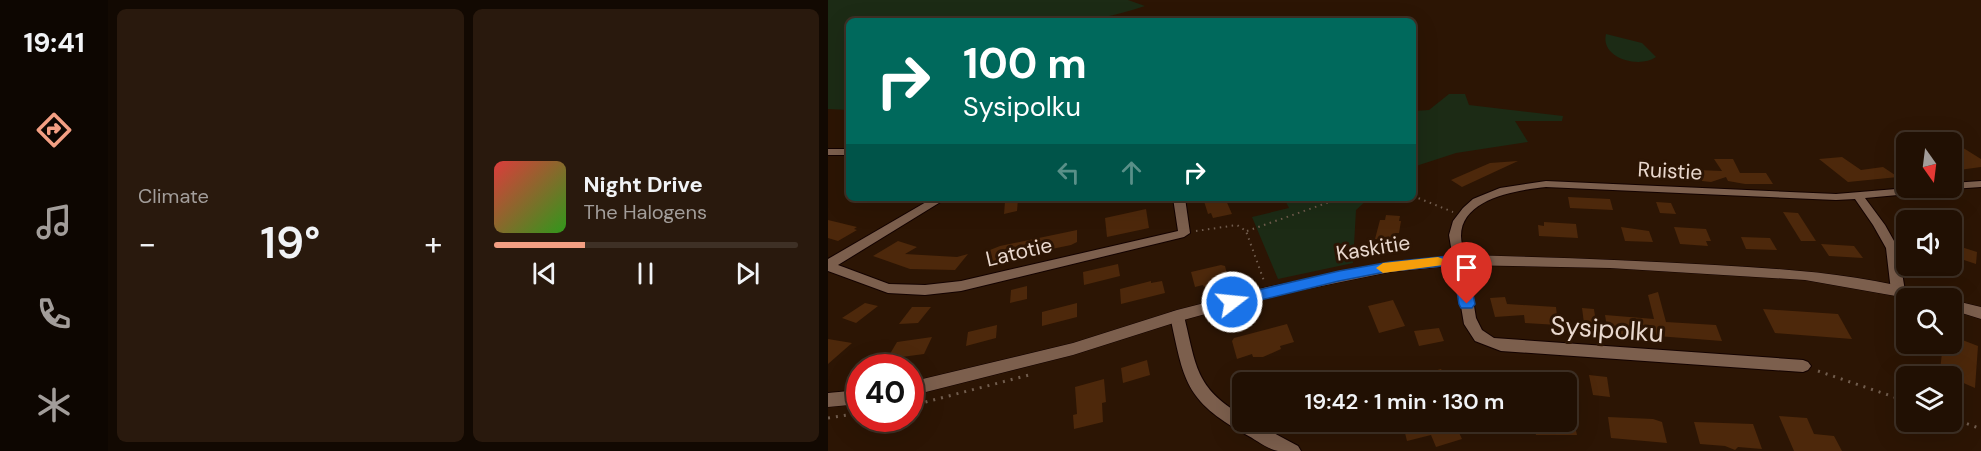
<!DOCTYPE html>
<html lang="en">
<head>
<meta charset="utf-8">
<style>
	body { margin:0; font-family:"DM Sans",sans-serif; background:#29190d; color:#f1f3f6; height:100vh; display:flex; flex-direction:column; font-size:22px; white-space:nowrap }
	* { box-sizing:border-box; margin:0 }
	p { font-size:20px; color:#a29d9a }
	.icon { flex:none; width:33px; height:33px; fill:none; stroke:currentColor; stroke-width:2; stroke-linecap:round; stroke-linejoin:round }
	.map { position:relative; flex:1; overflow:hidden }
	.side { display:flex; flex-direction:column; gap:9px; padding:9px; background:#120902; width:720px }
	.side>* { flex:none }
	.top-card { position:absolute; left:18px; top:18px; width:570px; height:183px; border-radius:9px; box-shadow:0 6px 24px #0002,0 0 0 2px #3e3025; background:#00695c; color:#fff; overflow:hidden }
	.needle { width:39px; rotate:166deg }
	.controls { position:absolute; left:1068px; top:132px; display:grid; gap:12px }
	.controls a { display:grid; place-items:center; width:66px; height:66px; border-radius:9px; background:#211003; box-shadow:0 6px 24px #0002,0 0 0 2px #3e3025; font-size:30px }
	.speed { position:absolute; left:18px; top:354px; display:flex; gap:12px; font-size:30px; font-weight:700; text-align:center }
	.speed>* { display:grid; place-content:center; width:78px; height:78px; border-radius:50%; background:#211003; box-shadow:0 6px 24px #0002,0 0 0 2px #3e3025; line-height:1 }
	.speed .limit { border:9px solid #d22; background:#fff; color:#111 }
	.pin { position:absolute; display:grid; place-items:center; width:51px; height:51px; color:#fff; margin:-62px -26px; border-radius:50% 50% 50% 0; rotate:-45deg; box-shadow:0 0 6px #0007 }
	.pin .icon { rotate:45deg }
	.me { position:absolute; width:66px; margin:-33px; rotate:74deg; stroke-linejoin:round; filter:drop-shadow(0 0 4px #0008) }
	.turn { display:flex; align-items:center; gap:21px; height:126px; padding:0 18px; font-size:27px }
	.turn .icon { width:78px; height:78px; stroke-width:2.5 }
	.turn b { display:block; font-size:42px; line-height:51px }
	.lanes { display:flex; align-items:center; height:57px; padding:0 18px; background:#0003; justify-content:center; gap:30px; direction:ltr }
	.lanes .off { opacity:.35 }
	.big { font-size:45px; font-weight:600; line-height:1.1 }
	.side .card { flex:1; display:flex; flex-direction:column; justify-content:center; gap:9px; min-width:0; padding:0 21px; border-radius:9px; background:#29190d }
	.song { display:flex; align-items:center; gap:18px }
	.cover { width:72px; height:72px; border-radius:9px; background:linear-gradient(135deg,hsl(0 70% 55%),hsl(110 70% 35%)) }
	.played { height:6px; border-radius:3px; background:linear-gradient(90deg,#f39f83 30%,#3e3025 30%) }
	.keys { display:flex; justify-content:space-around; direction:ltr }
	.heat { display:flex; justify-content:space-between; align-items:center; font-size:33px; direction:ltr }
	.side .tiles { flex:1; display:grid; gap:9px; grid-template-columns:repeat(2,1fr) }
	.trip { position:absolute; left:404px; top:372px; width:345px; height:60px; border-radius:9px; background:#211003; box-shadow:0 6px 24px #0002,0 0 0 2px #3e3025; font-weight:600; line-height:60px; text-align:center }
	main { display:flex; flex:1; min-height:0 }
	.dock { display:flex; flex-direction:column; width:108px; justify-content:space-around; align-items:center; background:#0d0601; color:#a29d9a }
	.dock .icon { width:42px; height:42px }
	.dock .active { color:#f39f83 }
	.dock b { font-size:27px; color:#f1f3f6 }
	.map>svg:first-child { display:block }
	.green { fill:#1c2b15 }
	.building { fill:#4d280b }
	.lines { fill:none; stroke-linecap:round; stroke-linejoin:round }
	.minor-casing { stroke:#130200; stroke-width:2 }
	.tertiary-casing { stroke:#130200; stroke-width:1 }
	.path-far1 { stroke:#715d4e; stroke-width:2; stroke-dasharray:1.5 4.5; stroke-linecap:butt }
	.path { stroke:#715d4e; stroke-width:3; stroke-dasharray:2 6; stroke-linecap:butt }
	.minor { fill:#7c5f4d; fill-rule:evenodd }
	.tertiary { fill:#7c5f4d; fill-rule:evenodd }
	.route { fill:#1a73e8; stroke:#114b97; stroke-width:1.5 }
	.slow { fill:#f59e0b }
	.labels { text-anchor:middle; stroke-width:6; stroke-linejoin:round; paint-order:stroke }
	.street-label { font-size:21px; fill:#e9d8ce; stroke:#2c1504 }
	.near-street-label { font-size:26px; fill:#e9d8ce; stroke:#2c1504 }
</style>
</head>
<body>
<main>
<nav class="dock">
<b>19:41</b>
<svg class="icon active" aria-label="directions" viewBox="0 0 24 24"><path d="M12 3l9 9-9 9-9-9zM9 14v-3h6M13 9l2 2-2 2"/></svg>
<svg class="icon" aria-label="music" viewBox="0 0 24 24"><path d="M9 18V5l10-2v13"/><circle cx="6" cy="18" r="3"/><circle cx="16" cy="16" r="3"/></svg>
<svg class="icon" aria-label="phone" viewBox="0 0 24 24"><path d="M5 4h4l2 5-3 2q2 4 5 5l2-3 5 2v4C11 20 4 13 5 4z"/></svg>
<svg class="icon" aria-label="climate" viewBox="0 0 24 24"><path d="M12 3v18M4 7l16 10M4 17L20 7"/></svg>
</nav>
<section class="side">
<div class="tiles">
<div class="card"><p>Climate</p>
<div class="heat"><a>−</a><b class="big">19°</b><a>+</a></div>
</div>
<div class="card">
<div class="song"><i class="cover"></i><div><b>Night Drive</b><p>The Halogens</p></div></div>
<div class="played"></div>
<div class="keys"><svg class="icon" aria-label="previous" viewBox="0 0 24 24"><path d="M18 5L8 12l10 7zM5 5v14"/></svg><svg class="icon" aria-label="pause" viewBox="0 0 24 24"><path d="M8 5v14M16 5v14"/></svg><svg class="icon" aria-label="next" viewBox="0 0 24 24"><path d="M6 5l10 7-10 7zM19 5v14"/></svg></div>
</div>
</div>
</section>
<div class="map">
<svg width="1153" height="451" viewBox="0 0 1153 451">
	<rect width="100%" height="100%" fill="#2c1504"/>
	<g class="green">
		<path d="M0,0H300L317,6C287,16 262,21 230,21L227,16L201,21H21V110L0,109Z"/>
		<path d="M778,34L814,43L828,57C811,69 772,58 778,34Z"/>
		<polygon points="621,94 637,94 641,105 735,116 734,121 687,121 700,142 628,153 585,167 585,111 601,110"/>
		<polygon points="456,198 541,198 528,210 525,263 450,279 424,217 461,208"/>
	</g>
	<g class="building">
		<polygon points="1124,141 1153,159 1153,167 1124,171"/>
		<polygon points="1014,157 1033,170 1055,167 1070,177 1020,182 991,159"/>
		<polygon points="886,159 905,159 912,173 938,173 945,184 917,184 900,181 898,177 883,182 874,181 869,170 894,171"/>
		<polygon points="690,161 634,187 623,180 662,163"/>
		<polygon points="740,197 782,199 785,210 742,208"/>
		<polygon points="375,198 397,198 404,214 385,218 383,213 380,214"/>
		<polygon points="190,199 189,211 176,214 177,202"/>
		<polygon points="828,202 843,203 848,214 832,213"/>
		<polygon points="318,209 321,228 279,237 277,218"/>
		<polygon points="955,212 970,213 988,241 973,241"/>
		<polygon points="558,215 572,216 571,221 573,221 571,233 567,233 565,240 547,239 552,220 557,220"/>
		<polygon points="0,220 29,227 26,229 29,230 10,241 0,238"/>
		<polygon points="716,222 748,224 750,238 711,236 710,225 716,226"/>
		<polygon points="793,227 821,231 825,242 797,241"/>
		<polygon points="846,227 878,229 883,241 878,241 880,246 852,244"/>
		<polygon points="249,230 249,242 243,245 161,262 162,250 172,246"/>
		<polygon points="913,237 942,238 949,250 918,249"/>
		<polygon points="70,241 89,247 77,254 129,257 140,254 127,270 82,269 45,256"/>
		<polygon points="993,244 1026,246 1035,258 1001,256"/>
		<polygon points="1127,245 1149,252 1148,264 1124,256"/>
		<polygon points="290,264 292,276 256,285 255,272"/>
		<polygon points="393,265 397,266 400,278 376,287 375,285 367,287 363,272"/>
		<polygon points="323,281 323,283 334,281 337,293 293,304 292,289"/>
		<polygon points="199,286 199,299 182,303 183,290"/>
		<polygon points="830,292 838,322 888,325 894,341 829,336 827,331 802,329 803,335 791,334 790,328 779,327 777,315 826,319 820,295"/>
		<polygon points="677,297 679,304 728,307 730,325 697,323 696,315 667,317 662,298"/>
		<polygon points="565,300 577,326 551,333 540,306"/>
		<polygon points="37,303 50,306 28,323 14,318"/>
		<polygon points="249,303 249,317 214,326 214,312"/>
		<polygon points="84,307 103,307 90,323 71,324"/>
		<polygon points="754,308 766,309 768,324 756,323"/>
		<polygon points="935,309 1010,314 1024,339 947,333"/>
		<polygon points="459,324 466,342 452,346 453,349 435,357 425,357 424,354 409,359 404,341 406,338"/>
		<polygon points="169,325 168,338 138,346 140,332"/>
		<polygon points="611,328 616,341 591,346 586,331"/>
		<polygon points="1124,336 1150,346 1147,388 1124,378 1124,376 1118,376 1119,372 1112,370 1115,344 1124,344"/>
		<polygon points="104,337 96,354 59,359 69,342"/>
		<polygon points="0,339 24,343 0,364"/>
		<polygon points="319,360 322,375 295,383 293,368"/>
		<polygon points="613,369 620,382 579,382 578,379"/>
		<polygon points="685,372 688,382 654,382 654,373"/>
		<polygon points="761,375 779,377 782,397 765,395"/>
		<polygon points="276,379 278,402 274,403 275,422 246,429 245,415 249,414 247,387"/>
		<polygon points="951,416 979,418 986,434 1006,436 1014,451 966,451"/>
		<polygon points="780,417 825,419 834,422 839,443 783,438"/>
		<polygon points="597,422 626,422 634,439 608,447 603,435 579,441 577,433 599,425"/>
		<polygon points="705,422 746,422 749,435 708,435"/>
		<polygon points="866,422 925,424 934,449 910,447 907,450 897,446 872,444"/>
	</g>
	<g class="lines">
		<defs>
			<g id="minor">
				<rect x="0" y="149" width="21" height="6"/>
				<path d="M718,181L1008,194L1080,188H1120L1114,191L1037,198L1057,225L1070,248L1077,291L1075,294H1065L1063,291L1058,248L1045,225L1027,199L1008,200L718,187C690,190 633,198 633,236C633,243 636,252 637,259C641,279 645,298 648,318L654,330L666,338L975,360L980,362L983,366L980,370L975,372L673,351L647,341L636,324L621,235L625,221L635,208L645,199L672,188Z"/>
				<polygon points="1153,181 1153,187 1124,189 1120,188 1124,188 1124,183"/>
				<polygon points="105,198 119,198 10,265 61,284 97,285 133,281 350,231 345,198 357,198 362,233 356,237 133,291 97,295 60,293 0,271 0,259"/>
				<path d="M349,311L354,312L356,316C368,365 367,388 414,415V422H425L470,446L473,451C465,451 457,451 450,451C439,449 427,439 417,434C356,400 356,380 342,316L344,312Z"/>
			</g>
			<g id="tertiary">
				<path d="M631,255C717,257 802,260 887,265C960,269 1034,274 1104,294L1107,298H1079L977,280L782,268L631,265L562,272L439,297L352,321L245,355L82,396V382L245,343L349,310L439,287L562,262Z"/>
				<polygon points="1124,300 1153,307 1153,319 1124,310"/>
				<polygon points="32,390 32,404 0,407 0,393"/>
			</g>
		</defs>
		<use href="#minor" class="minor-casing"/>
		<use href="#tertiary" class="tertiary-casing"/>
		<g class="path-far1">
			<polyline points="585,196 625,212"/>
			<polyline points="368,231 409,225 418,231 436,281"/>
			<polyline points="419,231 513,198"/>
		</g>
		<g class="path">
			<polyline points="990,371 1078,401"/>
			<polyline points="82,406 205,374"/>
			<polyline points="0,418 32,413"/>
			<polyline points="1124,418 1153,429"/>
		</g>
		<use href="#minor" class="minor"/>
		<use href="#tertiary" class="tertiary"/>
	</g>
	<polygon class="route" points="631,255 638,260 647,304 644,308 633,308 631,304 625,265 562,271 511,281 404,307 398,306 396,302 398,298 404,296 511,271 562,262"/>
	<polygon class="slow" points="610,257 615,259 617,262 615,265 555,273 548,268 555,263"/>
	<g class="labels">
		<g class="street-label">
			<text transform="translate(842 171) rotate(3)" y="7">Ruistie</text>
			<text transform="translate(545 248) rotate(-9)" y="7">Kaskitie</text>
			<text transform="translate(191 252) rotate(-13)" y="7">Latotie</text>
		</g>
		<g class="near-street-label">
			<text transform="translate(779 329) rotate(4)" y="9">Sysipolku</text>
		</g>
	</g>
</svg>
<div class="controls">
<a><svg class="needle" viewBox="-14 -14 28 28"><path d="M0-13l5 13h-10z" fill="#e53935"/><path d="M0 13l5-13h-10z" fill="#a29d9a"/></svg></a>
<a><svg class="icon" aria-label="sound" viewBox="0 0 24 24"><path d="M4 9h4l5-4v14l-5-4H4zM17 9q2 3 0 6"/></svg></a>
<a><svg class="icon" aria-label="search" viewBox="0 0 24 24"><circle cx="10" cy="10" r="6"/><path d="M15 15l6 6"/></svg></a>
<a><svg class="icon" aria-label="layers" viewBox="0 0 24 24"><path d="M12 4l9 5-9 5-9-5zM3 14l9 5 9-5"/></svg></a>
</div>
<div class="speed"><div class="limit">40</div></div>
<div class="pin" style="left:639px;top:304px;background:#d93025"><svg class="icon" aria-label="arrive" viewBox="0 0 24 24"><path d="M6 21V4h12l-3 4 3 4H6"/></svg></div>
<svg class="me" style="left:404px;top:302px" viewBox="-20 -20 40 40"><circle r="17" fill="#1a73e8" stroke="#fff" stroke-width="3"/><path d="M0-11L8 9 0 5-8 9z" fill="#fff"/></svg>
<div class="trip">19:42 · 1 min · 130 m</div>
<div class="top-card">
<div class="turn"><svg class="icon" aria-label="right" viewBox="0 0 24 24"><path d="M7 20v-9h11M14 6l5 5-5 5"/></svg><div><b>100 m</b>Sysipolku</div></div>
<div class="lanes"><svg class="icon off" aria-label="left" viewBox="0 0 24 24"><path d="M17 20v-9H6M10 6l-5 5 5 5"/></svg><svg class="icon off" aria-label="ahead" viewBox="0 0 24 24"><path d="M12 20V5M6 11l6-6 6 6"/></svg><svg class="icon" aria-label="right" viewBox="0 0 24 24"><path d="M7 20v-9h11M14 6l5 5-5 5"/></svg></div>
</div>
</div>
</main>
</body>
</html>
